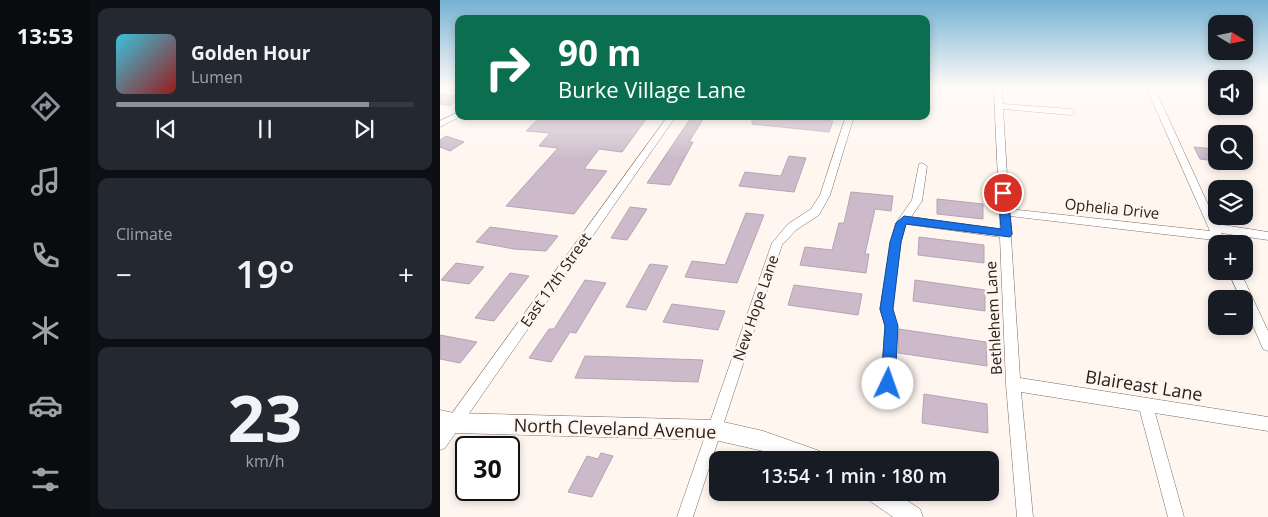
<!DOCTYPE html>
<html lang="en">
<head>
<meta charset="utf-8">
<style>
	body { margin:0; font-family:"Open Sans",sans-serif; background:#242831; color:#f1f3f6; height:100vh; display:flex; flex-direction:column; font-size:19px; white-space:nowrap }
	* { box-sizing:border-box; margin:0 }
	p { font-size:16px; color:#9ea1a6 }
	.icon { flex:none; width:28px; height:28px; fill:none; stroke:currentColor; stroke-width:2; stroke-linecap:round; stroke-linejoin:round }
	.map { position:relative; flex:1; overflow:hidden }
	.side { display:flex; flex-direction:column; gap:8px; padding:8px; background:#0d0f14; width:350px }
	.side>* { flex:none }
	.hud { position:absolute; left:15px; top:15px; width:475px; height:105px; border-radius:10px; box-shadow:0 2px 8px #0003; background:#0b6e4f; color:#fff; overflow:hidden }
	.needle { width:32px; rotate:100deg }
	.tools { position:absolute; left:768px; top:15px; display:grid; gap:10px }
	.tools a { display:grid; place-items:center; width:45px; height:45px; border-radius:10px; background:#171b24; box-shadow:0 2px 8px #0003; font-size:25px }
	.speed { position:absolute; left:15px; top:436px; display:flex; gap:10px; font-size:25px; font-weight:700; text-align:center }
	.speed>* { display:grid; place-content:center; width:65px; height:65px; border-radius:50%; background:#171b24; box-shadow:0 2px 8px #0003; line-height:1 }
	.speed .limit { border:2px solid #111; border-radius:8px; background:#fff; color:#111 }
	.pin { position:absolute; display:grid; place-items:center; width:42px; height:42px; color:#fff; margin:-21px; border:2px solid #fff; border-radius:50%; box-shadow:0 1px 5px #0007 }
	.me { position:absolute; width:55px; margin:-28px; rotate:3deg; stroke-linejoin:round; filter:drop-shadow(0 0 4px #0008) }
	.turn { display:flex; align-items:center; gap:18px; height:105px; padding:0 20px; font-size:22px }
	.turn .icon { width:65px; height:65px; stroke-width:2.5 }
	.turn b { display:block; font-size:35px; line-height:42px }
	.big { font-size:38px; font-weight:600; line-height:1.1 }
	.side .tile { flex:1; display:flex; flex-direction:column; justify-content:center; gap:8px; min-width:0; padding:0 18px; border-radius:10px; background:#242831 }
	.side .dial { align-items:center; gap:0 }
	.dial b { font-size:65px; line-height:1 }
	.song { display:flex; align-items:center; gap:15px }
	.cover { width:60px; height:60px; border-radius:8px; background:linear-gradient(135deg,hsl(190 70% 55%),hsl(0 70% 35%)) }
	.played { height:5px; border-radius:2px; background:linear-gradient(90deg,#8c9099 85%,#363941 85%) }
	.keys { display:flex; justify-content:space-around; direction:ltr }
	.heat { display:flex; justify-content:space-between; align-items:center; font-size:28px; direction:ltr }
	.trip { position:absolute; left:269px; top:451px; width:290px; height:50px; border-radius:10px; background:#171b24; box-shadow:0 2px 8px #0003; font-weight:600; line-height:50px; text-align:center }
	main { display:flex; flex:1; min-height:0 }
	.dock { display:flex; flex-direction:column; width:90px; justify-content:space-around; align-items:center; background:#090b0e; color:#9ea1a6 }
	.dock .icon { width:35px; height:35px }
	.dock .current { color:#8c9099 }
	.dock b { font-size:22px; color:#f1f3f6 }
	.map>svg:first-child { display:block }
	.building { fill:#ccbaca; stroke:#b6a4b3 }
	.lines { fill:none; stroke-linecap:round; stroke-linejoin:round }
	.minor-casing { stroke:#7f6b60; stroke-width:1 }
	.tertiary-casing { stroke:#7f6b60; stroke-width:1 }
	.minor { fill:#fff; fill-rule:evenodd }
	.tertiary { fill:#fff; fill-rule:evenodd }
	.route { fill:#1a73e8; stroke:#114b97 }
	.labels { text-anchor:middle; stroke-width:5; stroke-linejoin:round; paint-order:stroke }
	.street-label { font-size:15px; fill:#28201b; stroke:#fff6f0 }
	.near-street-label { font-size:18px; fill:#28201b; stroke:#fff6f0 }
</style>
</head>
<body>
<main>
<nav class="dock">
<b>13:53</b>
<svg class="icon current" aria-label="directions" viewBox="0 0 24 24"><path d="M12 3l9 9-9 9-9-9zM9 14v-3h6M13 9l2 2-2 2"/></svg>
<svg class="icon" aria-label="music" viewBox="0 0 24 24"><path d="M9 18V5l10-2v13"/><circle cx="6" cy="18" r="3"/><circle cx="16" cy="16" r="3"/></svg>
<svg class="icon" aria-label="phone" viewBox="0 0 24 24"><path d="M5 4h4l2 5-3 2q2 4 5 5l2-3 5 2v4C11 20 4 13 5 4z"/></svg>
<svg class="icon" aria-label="climate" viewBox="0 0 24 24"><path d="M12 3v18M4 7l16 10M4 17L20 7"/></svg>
<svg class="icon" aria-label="car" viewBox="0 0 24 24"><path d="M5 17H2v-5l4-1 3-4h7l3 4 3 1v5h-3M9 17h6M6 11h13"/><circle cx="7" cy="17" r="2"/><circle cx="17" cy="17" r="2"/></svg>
<svg class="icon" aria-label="filters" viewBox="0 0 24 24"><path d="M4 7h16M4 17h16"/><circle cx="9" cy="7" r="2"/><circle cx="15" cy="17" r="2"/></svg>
</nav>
<section class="side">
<div class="tile">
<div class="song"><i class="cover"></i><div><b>Golden Hour</b><p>Lumen</p></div></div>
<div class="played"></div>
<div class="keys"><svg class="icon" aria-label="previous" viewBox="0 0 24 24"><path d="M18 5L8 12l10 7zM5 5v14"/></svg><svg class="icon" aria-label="pause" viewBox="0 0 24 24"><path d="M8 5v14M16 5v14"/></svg><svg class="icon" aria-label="next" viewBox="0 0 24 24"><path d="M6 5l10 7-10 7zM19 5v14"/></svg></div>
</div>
<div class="tile"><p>Climate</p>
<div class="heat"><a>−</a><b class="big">19°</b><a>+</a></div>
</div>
<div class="tile dial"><b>23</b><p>km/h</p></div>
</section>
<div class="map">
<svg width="828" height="517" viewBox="0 0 828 517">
	<rect width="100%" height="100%" fill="#fff6f0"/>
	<g class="building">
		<polygon points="0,94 19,97 19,99 10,106 0,104"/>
		<polygon points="127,116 207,118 182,152 159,149 144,169 167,171 134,214 66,206 118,148 99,146 110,133 86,131 100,117 124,120"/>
		<polygon points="252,116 265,116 249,142 253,142 230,185 207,183"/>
		<polygon points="312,116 345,116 393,121 389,132 312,124"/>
		<polygon points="6,136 24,142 10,151 0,147 0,140"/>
		<polygon points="754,147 776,149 776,161 760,159"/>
		<polygon points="349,156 366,158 354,192 299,186 305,172 341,176"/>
		<polygon points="411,192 453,196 451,211 435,209 425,254 429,254 426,273 360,265 365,247 392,250 399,223 404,223"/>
		<polygon points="497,199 543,204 543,219 497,214"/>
		<polygon points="190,207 207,209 187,240 171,238"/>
		<polygon points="306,213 324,215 297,283 245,277 252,261 285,265"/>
		<polygon points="50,227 118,236 106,251 74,249 36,242"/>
		<polygon points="479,237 544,245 544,263 478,255"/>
		<polygon points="16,263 44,267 29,284 1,280"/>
		<polygon points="210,264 228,266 206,310 186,307"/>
		<polygon points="70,273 89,276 54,321 35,318"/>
		<polygon points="145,280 166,283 136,333 130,332 111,362 89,358 109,329 114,329"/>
		<polygon points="475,280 545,290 545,311 473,301"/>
		<polygon points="354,285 422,294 418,315 348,305"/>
		<polygon points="232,304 285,311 278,330 223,322"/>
		<polygon points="459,329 546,342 547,366 458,353"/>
		<polygon points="0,335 37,342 20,363 0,359"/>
		<polygon points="145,356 263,360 258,382 135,378"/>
		<polygon points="484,394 547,404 548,433 482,423"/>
		<polygon points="161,453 173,456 152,497 128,492 147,456 158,459"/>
	</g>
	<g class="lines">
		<defs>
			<g id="minor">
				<polygon points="554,87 562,87 563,104 631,109 635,112 631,115 563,109 569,209 770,231 706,87 714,87 777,224 828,232 828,240 781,233 786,244 776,244 776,245 774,240 570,216 572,234 571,237 580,378 828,417 828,431 715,413 744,517 728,517 700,411 581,392 593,517 577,517 566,384 560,237 466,224 461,242 452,309 457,326 455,384 453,389 448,391 443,389 441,384 445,326 440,309 451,242 456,223 472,200 479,164 482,163 487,166 482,201 471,217 560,229"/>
				<polygon points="19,112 19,116 21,116 0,127 0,121"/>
				<polygon points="228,116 236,116 5,448 0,450 0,430"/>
				<polygon points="406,116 414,116 390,195 379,215 356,230 342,245 253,517 237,517 332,243 348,224 371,209 380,195"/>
				<polygon points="788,271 800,271 828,331 828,351 823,349 804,305 804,299 801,299"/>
			</g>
			<g id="tertiary">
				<polygon points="0,410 14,413 275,420 323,431 377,450 384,453 387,460 348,460 323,451 275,440 14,433 0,430"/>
				<polygon points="424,492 454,492 480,509 483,517 453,517 427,499"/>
			</g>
		</defs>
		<use href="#minor" class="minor-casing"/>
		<use href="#tertiary" class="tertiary-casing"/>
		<use href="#minor" class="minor"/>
		<use href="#tertiary" class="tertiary"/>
	</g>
	<linearGradient id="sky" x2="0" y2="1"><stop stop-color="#74b1d3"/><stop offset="0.55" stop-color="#fffbf8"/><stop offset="1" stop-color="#fffbf8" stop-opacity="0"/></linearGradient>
	<rect width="828" height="159" fill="url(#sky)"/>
	<polygon class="route" points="563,189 568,193 572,234 570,237 466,224 461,242 453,309 458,326 455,384 453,389 448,391 443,389 441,384 445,326 440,309 450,242 456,223 464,216 561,229 558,193"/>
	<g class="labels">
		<g class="street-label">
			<text transform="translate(672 209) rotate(6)" y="5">Ophelia Drive</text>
			<text transform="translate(116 280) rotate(-55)" y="5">East 17th Street</text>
			<text transform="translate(316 308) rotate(-71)" y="5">New Hope Lane</text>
			<text transform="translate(554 318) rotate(-93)" y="5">Bethlehem Lane</text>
		</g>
		<g class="near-street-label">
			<text transform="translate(704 386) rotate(9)" y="6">Blaireast Lane</text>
			<text transform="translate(175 429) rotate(2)" y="6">North Cleveland Avenue</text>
		</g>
	</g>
</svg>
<div class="tools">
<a><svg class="needle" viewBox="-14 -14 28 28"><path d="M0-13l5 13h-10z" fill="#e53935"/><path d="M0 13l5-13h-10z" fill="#9ea1a6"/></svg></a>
<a><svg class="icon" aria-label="sound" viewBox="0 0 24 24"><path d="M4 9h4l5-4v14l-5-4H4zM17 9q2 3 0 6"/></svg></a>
<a><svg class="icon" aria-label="search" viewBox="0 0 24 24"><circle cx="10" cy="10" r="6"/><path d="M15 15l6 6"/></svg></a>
<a><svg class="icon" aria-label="layers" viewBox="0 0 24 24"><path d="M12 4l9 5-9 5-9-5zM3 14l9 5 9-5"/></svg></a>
<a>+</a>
<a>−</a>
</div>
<div class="speed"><div class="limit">30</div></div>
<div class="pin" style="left:563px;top:193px;background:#d93025"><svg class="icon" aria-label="arrive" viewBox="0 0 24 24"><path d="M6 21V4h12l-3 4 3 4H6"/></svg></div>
<svg class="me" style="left:448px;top:384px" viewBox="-20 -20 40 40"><circle r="19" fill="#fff"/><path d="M0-13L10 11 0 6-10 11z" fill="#1a73e8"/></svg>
<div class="trip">13:54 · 1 min · 180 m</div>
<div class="hud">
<div class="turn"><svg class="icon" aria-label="right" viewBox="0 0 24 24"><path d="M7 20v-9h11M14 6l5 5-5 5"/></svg><div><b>90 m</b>Burke Village Lane</div></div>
</div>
</div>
</main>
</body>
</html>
